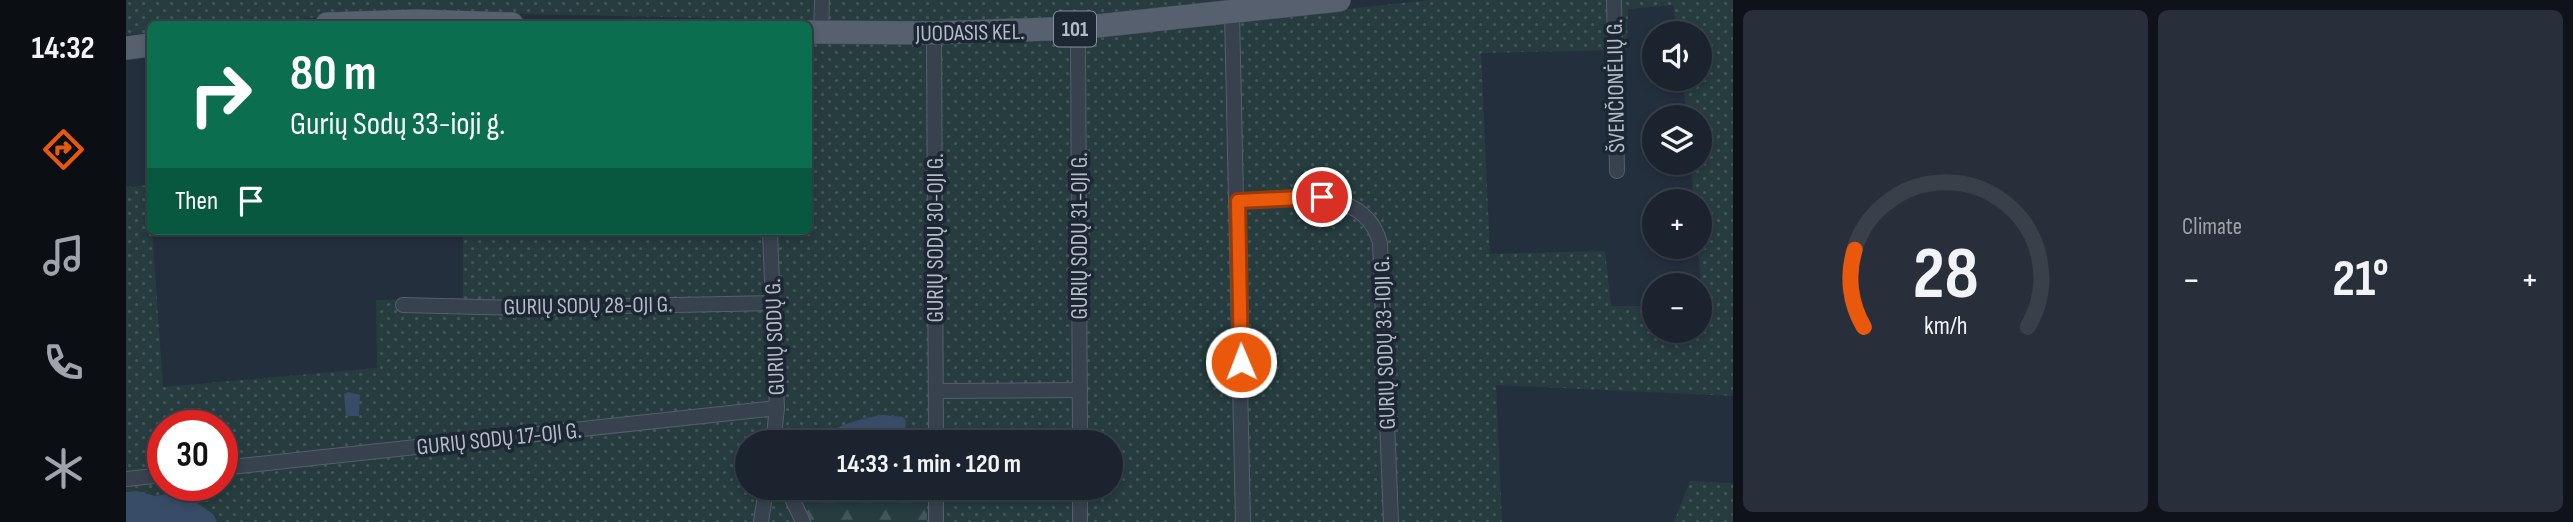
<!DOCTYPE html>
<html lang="en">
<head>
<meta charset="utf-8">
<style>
	body { margin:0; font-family:"Sofia Sans Condensed",sans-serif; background:#282f3a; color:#f1f3f6; height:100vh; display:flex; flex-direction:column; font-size:26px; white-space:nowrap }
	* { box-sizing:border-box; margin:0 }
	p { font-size:23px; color:#a0a4aa }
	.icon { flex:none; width:38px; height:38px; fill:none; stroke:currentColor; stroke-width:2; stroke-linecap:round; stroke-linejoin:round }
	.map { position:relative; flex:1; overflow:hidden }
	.side { display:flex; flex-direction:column; gap:10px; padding:10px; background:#0f1319; width:840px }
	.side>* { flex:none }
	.banner { position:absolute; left:21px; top:21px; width:665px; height:214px; border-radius:10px; box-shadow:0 4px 10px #0003,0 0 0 2px #39404a; background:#0b6e4f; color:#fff; overflow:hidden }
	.fabs { position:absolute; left:1516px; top:21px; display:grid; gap:14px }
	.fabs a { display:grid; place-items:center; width:70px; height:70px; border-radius:50%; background:#1b232e; box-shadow:0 4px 10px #0003,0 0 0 2px #39404a; font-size:35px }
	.speed { position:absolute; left:21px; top:410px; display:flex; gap:14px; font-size:35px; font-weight:700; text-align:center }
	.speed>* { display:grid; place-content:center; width:91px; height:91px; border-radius:50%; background:#1b232e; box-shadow:0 4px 10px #0003,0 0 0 2px #39404a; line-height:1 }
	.speed .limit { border:10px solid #d22; background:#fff; color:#111 }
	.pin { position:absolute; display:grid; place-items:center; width:60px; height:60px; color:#fff; margin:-30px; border:4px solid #fff; border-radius:50%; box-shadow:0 2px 7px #0007 }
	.me { position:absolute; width:77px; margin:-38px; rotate:359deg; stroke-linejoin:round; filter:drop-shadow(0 0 5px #0008) }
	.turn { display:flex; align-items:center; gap:24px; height:147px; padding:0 28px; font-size:32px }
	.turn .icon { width:91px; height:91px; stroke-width:2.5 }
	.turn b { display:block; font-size:49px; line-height:60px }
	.then { display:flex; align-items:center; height:66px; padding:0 28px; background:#0003; gap:14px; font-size:26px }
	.big { font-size:52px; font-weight:700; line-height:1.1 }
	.side .widget { flex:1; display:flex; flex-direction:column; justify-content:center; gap:10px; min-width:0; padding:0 24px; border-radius:10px; background:#282f3a }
	.side .dial { align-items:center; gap:0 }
	.dial svg { height:182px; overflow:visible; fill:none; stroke:#39404a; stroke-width:7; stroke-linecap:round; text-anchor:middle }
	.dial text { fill:#f1f3f6; stroke:none }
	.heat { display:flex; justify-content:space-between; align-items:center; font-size:38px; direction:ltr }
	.side .tiles { flex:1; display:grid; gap:10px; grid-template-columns:repeat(2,1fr) }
	.trip { position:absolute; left:609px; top:430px; width:388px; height:70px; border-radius:35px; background:#1b232e; box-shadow:0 4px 10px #0003,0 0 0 2px #39404a; font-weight:700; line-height:70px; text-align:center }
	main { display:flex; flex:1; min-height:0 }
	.tabs { display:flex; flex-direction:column; width:126px; justify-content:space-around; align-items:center; background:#0b0e12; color:#a0a4aa }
	.tabs .icon { width:49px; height:49px }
	.tabs .selected { color:#ea580c }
	.tabs b { font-size:32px; color:#f1f3f6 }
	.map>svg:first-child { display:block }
	.grass { fill:url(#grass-dots); fill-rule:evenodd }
	.forest { fill:url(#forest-firs) }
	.water { fill:#394c67 }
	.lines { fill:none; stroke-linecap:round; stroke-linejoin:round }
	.street-casing { stroke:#565f6c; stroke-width:16 }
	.primary-casing { stroke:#414a57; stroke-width:24 }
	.street { stroke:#38414e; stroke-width:14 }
	.primary { stroke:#56606e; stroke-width:23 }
	.route-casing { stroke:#983908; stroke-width:18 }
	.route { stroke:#ea580c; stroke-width:12 }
	.labels { text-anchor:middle; stroke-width:7; stroke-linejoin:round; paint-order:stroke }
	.shield { fill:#1d2633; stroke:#878f9c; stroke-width:2 }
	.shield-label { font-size:21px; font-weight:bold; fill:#b4bcc9 }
	.street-label { font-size:23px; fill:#b4bcc9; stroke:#1d2633 }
</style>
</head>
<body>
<main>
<nav class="tabs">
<b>14:32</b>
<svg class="icon selected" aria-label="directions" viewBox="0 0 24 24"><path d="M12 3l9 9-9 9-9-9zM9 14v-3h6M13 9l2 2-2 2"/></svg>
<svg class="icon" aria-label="music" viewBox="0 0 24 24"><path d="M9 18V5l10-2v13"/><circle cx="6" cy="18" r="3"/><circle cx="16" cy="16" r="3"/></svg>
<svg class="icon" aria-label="phone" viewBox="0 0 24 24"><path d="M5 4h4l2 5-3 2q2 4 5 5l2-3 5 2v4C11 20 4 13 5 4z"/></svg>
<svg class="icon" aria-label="climate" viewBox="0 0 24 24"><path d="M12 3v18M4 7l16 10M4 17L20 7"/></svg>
</nav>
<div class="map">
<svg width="1607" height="522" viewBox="0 0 1607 522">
	<defs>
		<pattern id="grass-dots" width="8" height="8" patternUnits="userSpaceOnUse" patternTransform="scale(1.75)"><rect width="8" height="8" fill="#263c3f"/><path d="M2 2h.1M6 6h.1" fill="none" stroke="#435659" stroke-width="1.8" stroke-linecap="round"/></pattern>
		<pattern id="forest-firs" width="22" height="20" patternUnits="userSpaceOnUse" patternTransform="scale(1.75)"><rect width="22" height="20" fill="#263c3f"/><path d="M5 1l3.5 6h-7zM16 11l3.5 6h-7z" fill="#435659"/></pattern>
	</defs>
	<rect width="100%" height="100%" fill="#242f3e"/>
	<g class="grass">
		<polygon points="0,0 1122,0 923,18 804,23 269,11 107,24 24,24 24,33 0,35"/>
		<path d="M1304,0H1607V396L1370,385L1376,522H801V488H985V443H621V488H697L685,495L683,522H0V187L23,185L37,387L251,368L250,300L337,298V231H682L683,41L798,45L912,42ZM1547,5L1551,33H1573V79H1556L1561,117H1573V163H1565L1568,201H1573L1572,247L1577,307H1573V331H1528V306H1485L1479,251L1364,254L1355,53L1501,50L1502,9ZM37,425H96V485H37Z"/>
		<polygon points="1564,481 1607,483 1607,522 1548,522"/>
	</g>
	<polygon class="forest" points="697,488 801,488 801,522 683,522 676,509 679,501"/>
	<g class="water">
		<polygon points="222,392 234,395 233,416 220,416 218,394"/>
		<path d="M756,415L777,417L780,421L779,428L751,443H687C707,426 731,419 756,415Z"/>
		<polygon points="10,491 29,496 51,492 58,494 87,514 91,522 0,522 0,492"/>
	</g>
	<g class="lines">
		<defs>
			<g id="street">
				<polyline points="1488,0 1491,171"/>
				<polyline points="1106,13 1117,522"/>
				<polyline points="952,28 954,443"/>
				<polyline points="695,33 696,0"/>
				<polyline points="808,33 810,443"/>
				<path d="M1112,201C1159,199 1238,182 1254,243L1265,522"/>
				<polyline points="644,231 651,408 647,443"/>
				<polyline points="277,305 394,308 646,303"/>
				<polyline points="810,391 954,390"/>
				<polyline points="96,468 651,408"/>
				<polyline points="0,479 37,475"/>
				<polyline points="661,488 677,522"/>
				<polyline points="954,488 954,522"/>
				<polyline points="635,522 640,488"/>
				<polyline points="810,522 810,488"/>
			</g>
			<g id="primary">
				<polyline points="201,24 291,21 386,24"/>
				<polyline points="682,32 808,33 952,28 1213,0"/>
				<polyline points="0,48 24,45"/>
			</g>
		</defs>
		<use href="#street" class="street-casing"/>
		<use href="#primary" class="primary-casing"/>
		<use href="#street" class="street"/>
		<use href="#primary" class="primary"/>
	</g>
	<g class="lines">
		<defs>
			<polyline id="route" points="1115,362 1112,201 1196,197"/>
		</defs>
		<use href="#route" class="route-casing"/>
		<use href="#route" class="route"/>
	</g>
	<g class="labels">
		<rect class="shield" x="928" y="11.5" width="42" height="35" rx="5"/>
		<g class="shield-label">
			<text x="949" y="36">101</text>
		</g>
		<g class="street-label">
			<text transform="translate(844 32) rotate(-1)" y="8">JUODASIS KEL.</text>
			<text transform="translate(1489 86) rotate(-91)" y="8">ŠVENČIONĖLIŲ G.</text>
			<text transform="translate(953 236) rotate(-90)" y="8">GURIŲ SODŲ 31-OJI G.</text>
			<text transform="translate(809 238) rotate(-90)" y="8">GURIŲ SODŲ 30-OJI G.</text>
			<text transform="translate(462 305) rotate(-1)" y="8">GURIŲ SODŲ 28-OJI G.</text>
			<text transform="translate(648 337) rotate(-92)" y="8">GURIŲ SODŲ G.</text>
			<text transform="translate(1258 343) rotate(-92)" y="8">GURIŲ SODŲ 33-IOJI G.</text>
			<text transform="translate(373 438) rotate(-6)" y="8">GURIŲ SODŲ 17-OJI G.</text>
		</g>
	</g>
</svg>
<div class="fabs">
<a><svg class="icon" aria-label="sound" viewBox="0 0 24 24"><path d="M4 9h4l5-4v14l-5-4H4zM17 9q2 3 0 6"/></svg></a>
<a><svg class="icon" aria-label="layers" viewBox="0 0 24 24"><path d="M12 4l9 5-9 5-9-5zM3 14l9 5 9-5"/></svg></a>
<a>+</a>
<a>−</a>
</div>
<div class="speed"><div class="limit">30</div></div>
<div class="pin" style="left:1196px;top:197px;background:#d93025"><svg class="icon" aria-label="arrive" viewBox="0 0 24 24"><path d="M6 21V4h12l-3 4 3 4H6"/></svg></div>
<svg class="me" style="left:1115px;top:362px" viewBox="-20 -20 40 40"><circle r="17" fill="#ea580c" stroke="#fff" stroke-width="3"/><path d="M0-11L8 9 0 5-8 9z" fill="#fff"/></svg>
<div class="trip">14:33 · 1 min · 120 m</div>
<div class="banner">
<div class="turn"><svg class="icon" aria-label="right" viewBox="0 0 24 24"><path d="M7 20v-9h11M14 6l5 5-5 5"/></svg><div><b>80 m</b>Gurių Sodų 33-ioji g.</div></div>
<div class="then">Then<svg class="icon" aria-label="arrive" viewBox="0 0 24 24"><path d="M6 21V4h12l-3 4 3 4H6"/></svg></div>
</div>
</div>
<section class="side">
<div class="tiles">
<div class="widget dial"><svg viewBox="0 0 100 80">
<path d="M14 69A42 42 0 1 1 86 69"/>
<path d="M14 69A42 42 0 0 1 10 35" stroke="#ea580c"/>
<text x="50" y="56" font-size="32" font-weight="700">28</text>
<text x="50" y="72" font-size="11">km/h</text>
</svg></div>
<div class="widget"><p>Climate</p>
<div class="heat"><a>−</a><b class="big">21°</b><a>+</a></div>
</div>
</div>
</section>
</main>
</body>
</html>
